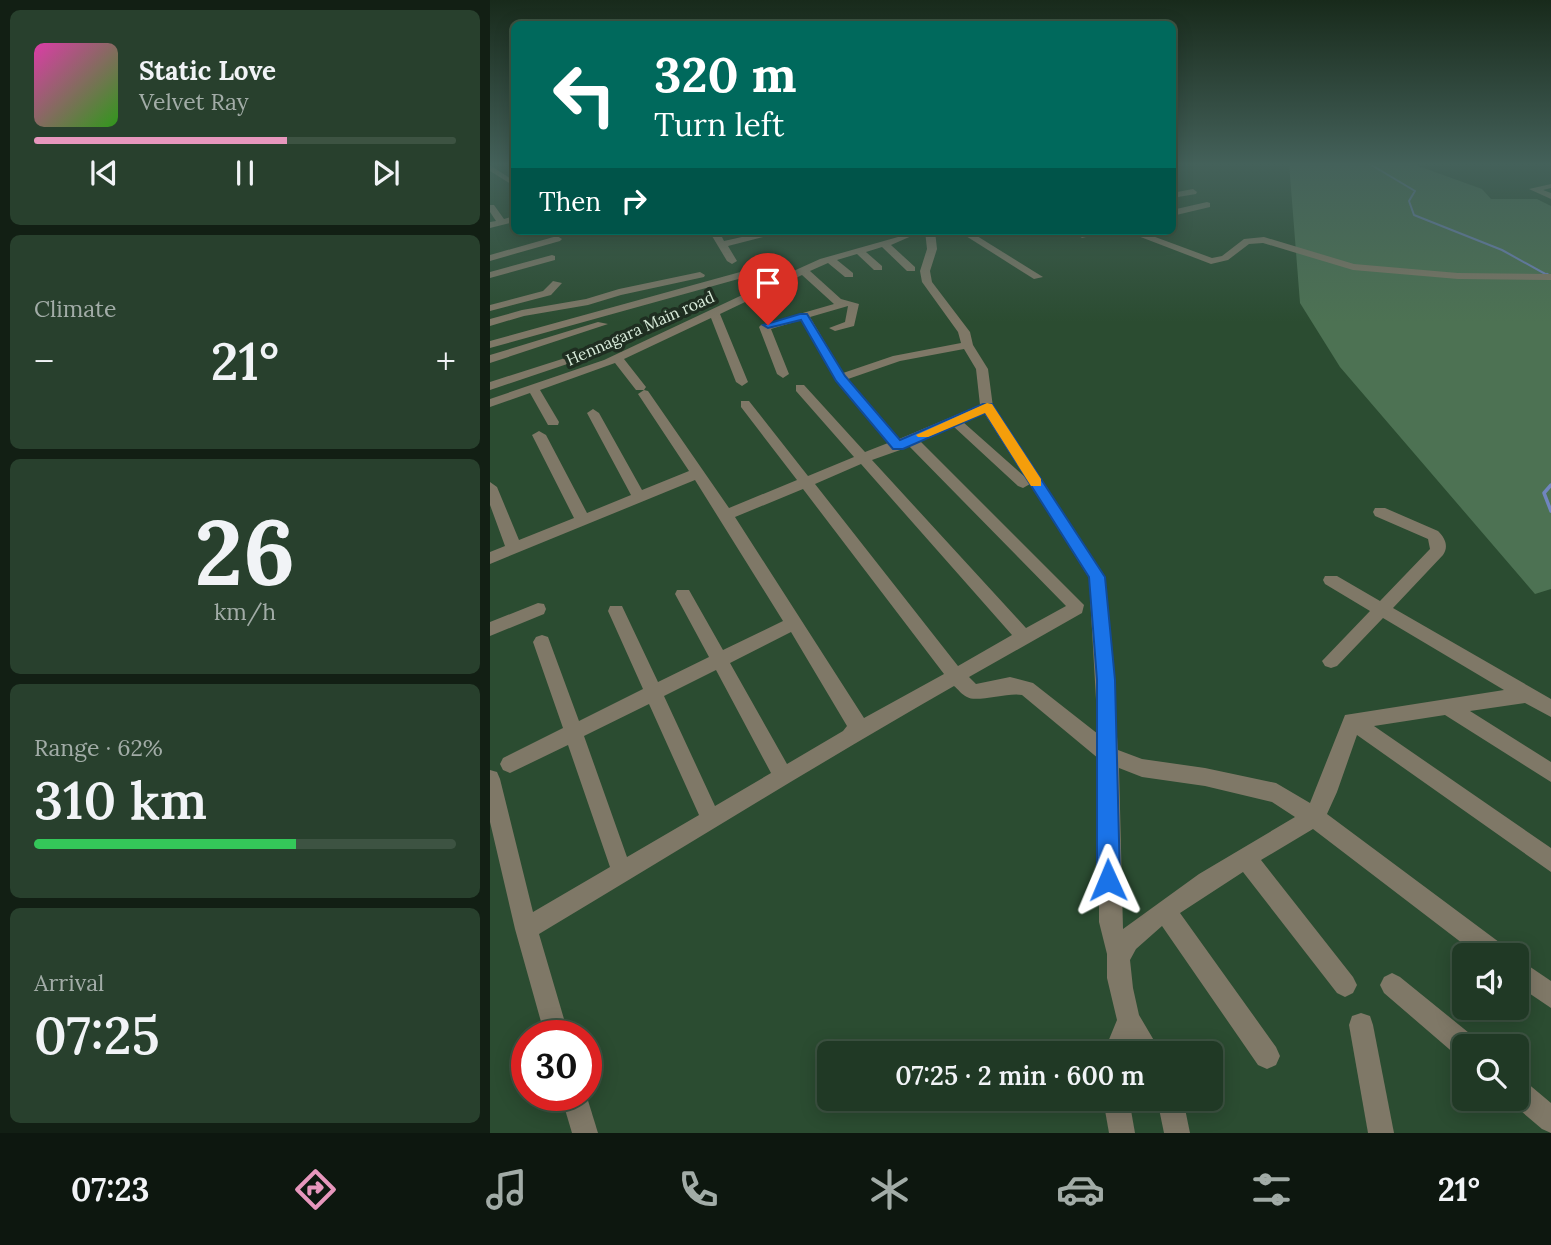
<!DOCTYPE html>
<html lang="en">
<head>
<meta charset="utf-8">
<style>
	body { margin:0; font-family:Lora,serif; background:#28402d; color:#f1f3f6; height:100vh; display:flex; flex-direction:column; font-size:26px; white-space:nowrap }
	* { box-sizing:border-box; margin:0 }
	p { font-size:23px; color:#a2aca7 }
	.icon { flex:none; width:38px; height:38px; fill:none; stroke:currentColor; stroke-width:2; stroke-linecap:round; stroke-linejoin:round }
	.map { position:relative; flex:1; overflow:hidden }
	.side { display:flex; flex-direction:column; gap:10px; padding:10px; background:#121f14; width:490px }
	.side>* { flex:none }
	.hud { position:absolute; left:21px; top:21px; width:665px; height:214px; border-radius:10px; box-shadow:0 4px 18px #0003,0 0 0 2px #3d5342; background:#00695c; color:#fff; overflow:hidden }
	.fabs { position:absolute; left:962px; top:943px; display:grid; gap:14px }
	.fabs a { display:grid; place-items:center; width:77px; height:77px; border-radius:10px; background:#203925; box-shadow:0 4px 18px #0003,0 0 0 2px #3d5342; font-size:35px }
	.speed { position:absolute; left:21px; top:1020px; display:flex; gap:14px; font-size:35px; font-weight:700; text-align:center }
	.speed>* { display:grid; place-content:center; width:91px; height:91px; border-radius:50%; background:#203925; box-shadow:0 4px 18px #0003,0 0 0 2px #3d5342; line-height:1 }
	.speed .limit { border:10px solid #d22; background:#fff; color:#111 }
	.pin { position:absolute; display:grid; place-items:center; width:60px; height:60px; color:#fff; margin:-72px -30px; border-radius:50% 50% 50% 0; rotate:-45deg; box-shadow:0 0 7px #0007 }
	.pin .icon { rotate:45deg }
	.me { position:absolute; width:77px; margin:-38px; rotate:359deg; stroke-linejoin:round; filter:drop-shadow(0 0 5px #0008) }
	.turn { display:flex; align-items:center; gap:24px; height:147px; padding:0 28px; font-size:32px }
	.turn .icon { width:91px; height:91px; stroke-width:2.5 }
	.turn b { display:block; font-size:49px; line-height:60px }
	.then { display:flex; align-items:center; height:66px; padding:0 28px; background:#0003; gap:14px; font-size:26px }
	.big { font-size:52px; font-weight:600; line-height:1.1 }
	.side .tile { flex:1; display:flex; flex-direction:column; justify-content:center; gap:10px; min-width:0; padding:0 24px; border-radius:10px; background:#28402d }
	.side .dial { align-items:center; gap:0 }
	.dial b { font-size:91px; line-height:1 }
	.song { display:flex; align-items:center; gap:21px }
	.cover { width:84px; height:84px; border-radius:10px; background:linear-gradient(135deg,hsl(320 70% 55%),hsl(110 70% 35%)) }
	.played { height:7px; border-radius:4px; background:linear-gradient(90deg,#e797bd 60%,#3d5342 60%) }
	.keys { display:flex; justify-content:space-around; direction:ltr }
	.heat { display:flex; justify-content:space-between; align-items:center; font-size:38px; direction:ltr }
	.charge { height:10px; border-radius:5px; background:linear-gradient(90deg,#34c759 62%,#3d5342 0) }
	.trip { position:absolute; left:327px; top:1041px; width:406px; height:70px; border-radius:10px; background:#203925; box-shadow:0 4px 18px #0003,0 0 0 2px #3d5342; font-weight:600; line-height:70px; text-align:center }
	.dock { display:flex; height:112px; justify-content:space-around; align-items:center; background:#0d170f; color:#a2aca7 }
	.dock .icon { width:49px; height:49px }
	.dock .selected { color:#e797bd }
	.dock b { font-size:32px; color:#f1f3f6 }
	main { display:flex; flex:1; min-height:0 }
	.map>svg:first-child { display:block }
	.green { fill:#4d7253 }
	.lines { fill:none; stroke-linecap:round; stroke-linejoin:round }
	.stream-far2 { stroke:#7085bf; stroke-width:2 }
	.stream-far1 { stroke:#7085bf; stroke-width:2.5 }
	.stream { stroke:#7085bf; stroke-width:3.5 }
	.minor { fill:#7f7867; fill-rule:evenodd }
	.route { fill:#1a73e8; stroke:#114b97; stroke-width:2 }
	.slow { fill:#f59e0b }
	.labels { text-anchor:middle; stroke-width:7; stroke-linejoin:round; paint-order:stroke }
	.far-street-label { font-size:16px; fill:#d9ecdb; stroke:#1f2e21 }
</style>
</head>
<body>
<main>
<section class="side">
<div class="tile">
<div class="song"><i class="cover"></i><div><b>Static Love</b><p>Velvet Ray</p></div></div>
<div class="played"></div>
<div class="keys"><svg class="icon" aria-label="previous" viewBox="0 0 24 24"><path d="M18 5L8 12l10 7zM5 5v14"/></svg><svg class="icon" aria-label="pause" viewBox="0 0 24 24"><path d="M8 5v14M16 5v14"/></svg><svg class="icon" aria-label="next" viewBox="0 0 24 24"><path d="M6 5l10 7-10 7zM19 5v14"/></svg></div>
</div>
<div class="tile"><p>Climate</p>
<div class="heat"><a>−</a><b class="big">21°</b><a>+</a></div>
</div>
<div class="tile dial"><b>26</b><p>km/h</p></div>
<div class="tile"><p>Range · 62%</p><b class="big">310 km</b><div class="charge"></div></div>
<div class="tile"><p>Arrival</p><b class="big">07:25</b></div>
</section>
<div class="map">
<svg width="1061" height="1133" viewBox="0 0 1061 1133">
	<rect width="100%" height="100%" fill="#2b4c31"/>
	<polygon class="green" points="799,163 920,163 992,189 1001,199 1047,199 1061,206 1061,589 1045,594 850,367 810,303"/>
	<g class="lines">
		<polyline class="stream-far2" points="878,163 925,191 919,201 924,215 1012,250 1059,276"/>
		<polyline class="stream-far1" points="1057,274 1061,277"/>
		<polyline class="stream" points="1061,485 1054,493 1061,511"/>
		<g class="minor">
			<polygon points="0,165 24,181 24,186 0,171"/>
			<polygon points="1061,184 1061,188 1053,190 1061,193 1061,199 1039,189"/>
			<polygon points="703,189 707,192 706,194 682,198 682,193"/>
			<polygon points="717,202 720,203 720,207 682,216 682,210"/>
			<polygon points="0,205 4,205 14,219 24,216 24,222 0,228 0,222 6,221 0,212"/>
			<polygon points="219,231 229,231 234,241 279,231 292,232 238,246 247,261 242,264 237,261"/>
			<path d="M421,231H433L401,245L425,267V271H417L392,247L376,252L392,266V270H384L367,254L347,260L363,273V277H355L338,263L320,271L351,299L369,304L364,326L345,331L339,328L355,322L358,306L320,317L353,373L403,356L471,343L468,332L432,282L430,271L437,249L435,231H445L447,249L440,271L442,282L480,332L483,345L498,369L503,407L615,577L628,750L652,759L715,768L786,783L820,803L855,715L1014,690L893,618L847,666L841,668L835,666L832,661L880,611L835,584L833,580L835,576H847L890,601L940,549L938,539L885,516L883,512L885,508H895L948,531C955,538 959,546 953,555L903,608L1061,699V717L1035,703L980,711L1061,762V782L955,715L884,726L1061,848V872L867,735L847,792L837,814L1017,948L1020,956H989L823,829L771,860L863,977L867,985L863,993L855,997L847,993L753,872L690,913L786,1047L790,1056L786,1065L777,1069L768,1065L672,926L646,949L640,960L643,988L649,1015L672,1054H645L641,1047L638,1054H613L627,1020L617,978V954L609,922V759L532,695C518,692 486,703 477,697C472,695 468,689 464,686C324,766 188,851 49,934L79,1036H55L25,929L0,822V770L7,772L10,779L43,912L120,867L78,745L20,773L13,770L10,764L13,758L73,728L43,642L46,637L52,635L58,637L89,721L153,689L118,611L120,606H132L168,682L219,657L185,594L187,590H199L233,650L293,621L205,480L0,564V552L15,546L0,505V482L7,487L29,540L84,518L42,435L49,431L56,435L97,513L141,495L97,413L103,409L109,413L152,490L199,471L148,394L154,390L158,391L239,508L307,480L251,407V401H259L318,476L364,457L306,391V385H314L375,452L398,443L346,381L311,320L281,329L299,374L293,378L287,374L269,327L271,325L344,304L312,275L230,314L258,382L252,386L246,382L221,318L134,359L156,387L154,390H146L125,363L50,390L69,422L68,425H58L40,393L0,407V399L114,360L280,282L270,273L0,348V341L272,266L288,278L330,259L408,237ZM474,349L486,369L490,405L409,439L358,379L410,361ZM494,413L535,477L473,422ZM463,426L528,486L533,488L540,484L599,578L608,734L543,683L520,677L486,684L479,677L592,613L594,605L429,440ZM418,445L576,606L536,628L382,460L413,449ZM371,464L522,635L468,666L325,484ZM313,489L454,674L374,718L245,517ZM301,632L357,726L353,731L297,764L240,663ZM226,670L281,773L225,806L174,696ZM159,704L209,815L137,857L94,736ZM629,768L652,777L715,786L782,802L805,817L709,874L633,929Z"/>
			<polygon points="468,231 479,231 553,277 544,279"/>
			<polygon points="583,231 594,231 600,236 592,238"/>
			<polygon points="635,231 649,231 722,258 732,256 754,239 774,237 864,264 968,273 1061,274 1061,280 968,279 863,270 773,243 759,244 738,260 721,264"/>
			<polygon points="67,236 72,239 70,241 0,261 0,255"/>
			<polygon points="62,255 65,256 65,260 0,278 0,272"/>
			<polygon points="210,272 215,275 214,277 131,295 98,305 34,316 0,326 0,319 32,310 96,299 129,289"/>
			<polygon points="63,281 72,283 61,295 0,311 0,305 53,291"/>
			<polygon points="108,322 118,324 0,363 0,355"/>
			<polygon points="94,352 100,355 98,357 0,390 0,382"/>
			<polygon points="48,603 54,604 56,609 54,614 0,636 0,622"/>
			<polygon points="1027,958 1061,981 1061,1008 1027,985"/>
			<polygon points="902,973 910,977 984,1037 987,1046 975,1046 975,1058 966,1055 894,993 890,985 894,977"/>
			<polygon points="871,1013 880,1016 883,1025 904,1133 878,1133 859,1025 862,1016"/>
			<polygon points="1027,1078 1036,1082 1061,1103 1061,1133 1052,1129 1018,1100 1027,1099"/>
			<polygon points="96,1094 108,1133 82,1133 71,1096"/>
			<polygon points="613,1099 639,1099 645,1133 619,1133"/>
			<polygon points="667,1099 693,1099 700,1133 674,1133"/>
		</g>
	</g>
	<linearGradient id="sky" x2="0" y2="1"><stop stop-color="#182a1b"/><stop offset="0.51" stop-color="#44615a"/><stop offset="1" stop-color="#44615a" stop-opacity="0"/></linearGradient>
	<rect width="1061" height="322" fill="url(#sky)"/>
	<polygon class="route" points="310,314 317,314 355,376 410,440 493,404 502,404 615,577 625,680 630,880 626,888 618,891 611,888 607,880 607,680 599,577 495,413 413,449 403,449 346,381 311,320 278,328 273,325"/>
	<polygon class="slow" points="497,403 502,404 551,479 551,486 541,486 495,413 438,437 428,437 426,435"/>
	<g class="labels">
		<g class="far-street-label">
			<text transform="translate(150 328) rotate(-24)" y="6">Hennagara Main road</text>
		</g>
	</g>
</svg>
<div class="fabs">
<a><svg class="icon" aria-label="sound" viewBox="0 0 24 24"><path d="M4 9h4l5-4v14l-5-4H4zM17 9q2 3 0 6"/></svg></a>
<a><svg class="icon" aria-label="search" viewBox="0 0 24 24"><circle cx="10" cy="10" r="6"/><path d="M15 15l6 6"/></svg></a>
</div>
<div class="speed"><div class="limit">30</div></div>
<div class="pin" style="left:278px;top:325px;background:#d93025"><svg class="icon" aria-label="arrive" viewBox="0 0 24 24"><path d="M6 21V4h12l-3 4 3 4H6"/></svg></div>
<svg class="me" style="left:618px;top:880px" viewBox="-20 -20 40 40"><path d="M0-17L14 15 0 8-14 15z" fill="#1a73e8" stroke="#fff" stroke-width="4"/></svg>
<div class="trip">07:25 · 2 min · 600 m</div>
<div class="hud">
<div class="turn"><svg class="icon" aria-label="left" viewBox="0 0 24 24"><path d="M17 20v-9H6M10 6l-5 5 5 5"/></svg><div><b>320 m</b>Turn left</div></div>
<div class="then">Then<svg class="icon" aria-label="right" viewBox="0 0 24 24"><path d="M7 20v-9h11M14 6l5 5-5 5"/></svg></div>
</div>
</div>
</main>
<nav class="dock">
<b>07:23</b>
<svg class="icon selected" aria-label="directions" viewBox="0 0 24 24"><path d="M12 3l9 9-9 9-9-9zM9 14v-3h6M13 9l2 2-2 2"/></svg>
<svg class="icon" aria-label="music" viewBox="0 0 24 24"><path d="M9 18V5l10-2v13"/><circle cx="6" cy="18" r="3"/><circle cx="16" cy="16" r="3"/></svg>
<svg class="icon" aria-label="phone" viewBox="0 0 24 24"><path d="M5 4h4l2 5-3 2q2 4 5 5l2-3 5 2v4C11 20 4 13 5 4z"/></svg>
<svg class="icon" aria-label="climate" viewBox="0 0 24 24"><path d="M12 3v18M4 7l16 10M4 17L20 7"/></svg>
<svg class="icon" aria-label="car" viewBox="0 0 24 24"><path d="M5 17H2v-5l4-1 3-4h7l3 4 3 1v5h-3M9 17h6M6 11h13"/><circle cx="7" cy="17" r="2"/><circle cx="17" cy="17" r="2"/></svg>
<svg class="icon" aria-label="filters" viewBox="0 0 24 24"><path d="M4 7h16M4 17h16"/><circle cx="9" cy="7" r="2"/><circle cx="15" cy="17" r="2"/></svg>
<b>21°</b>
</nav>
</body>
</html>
